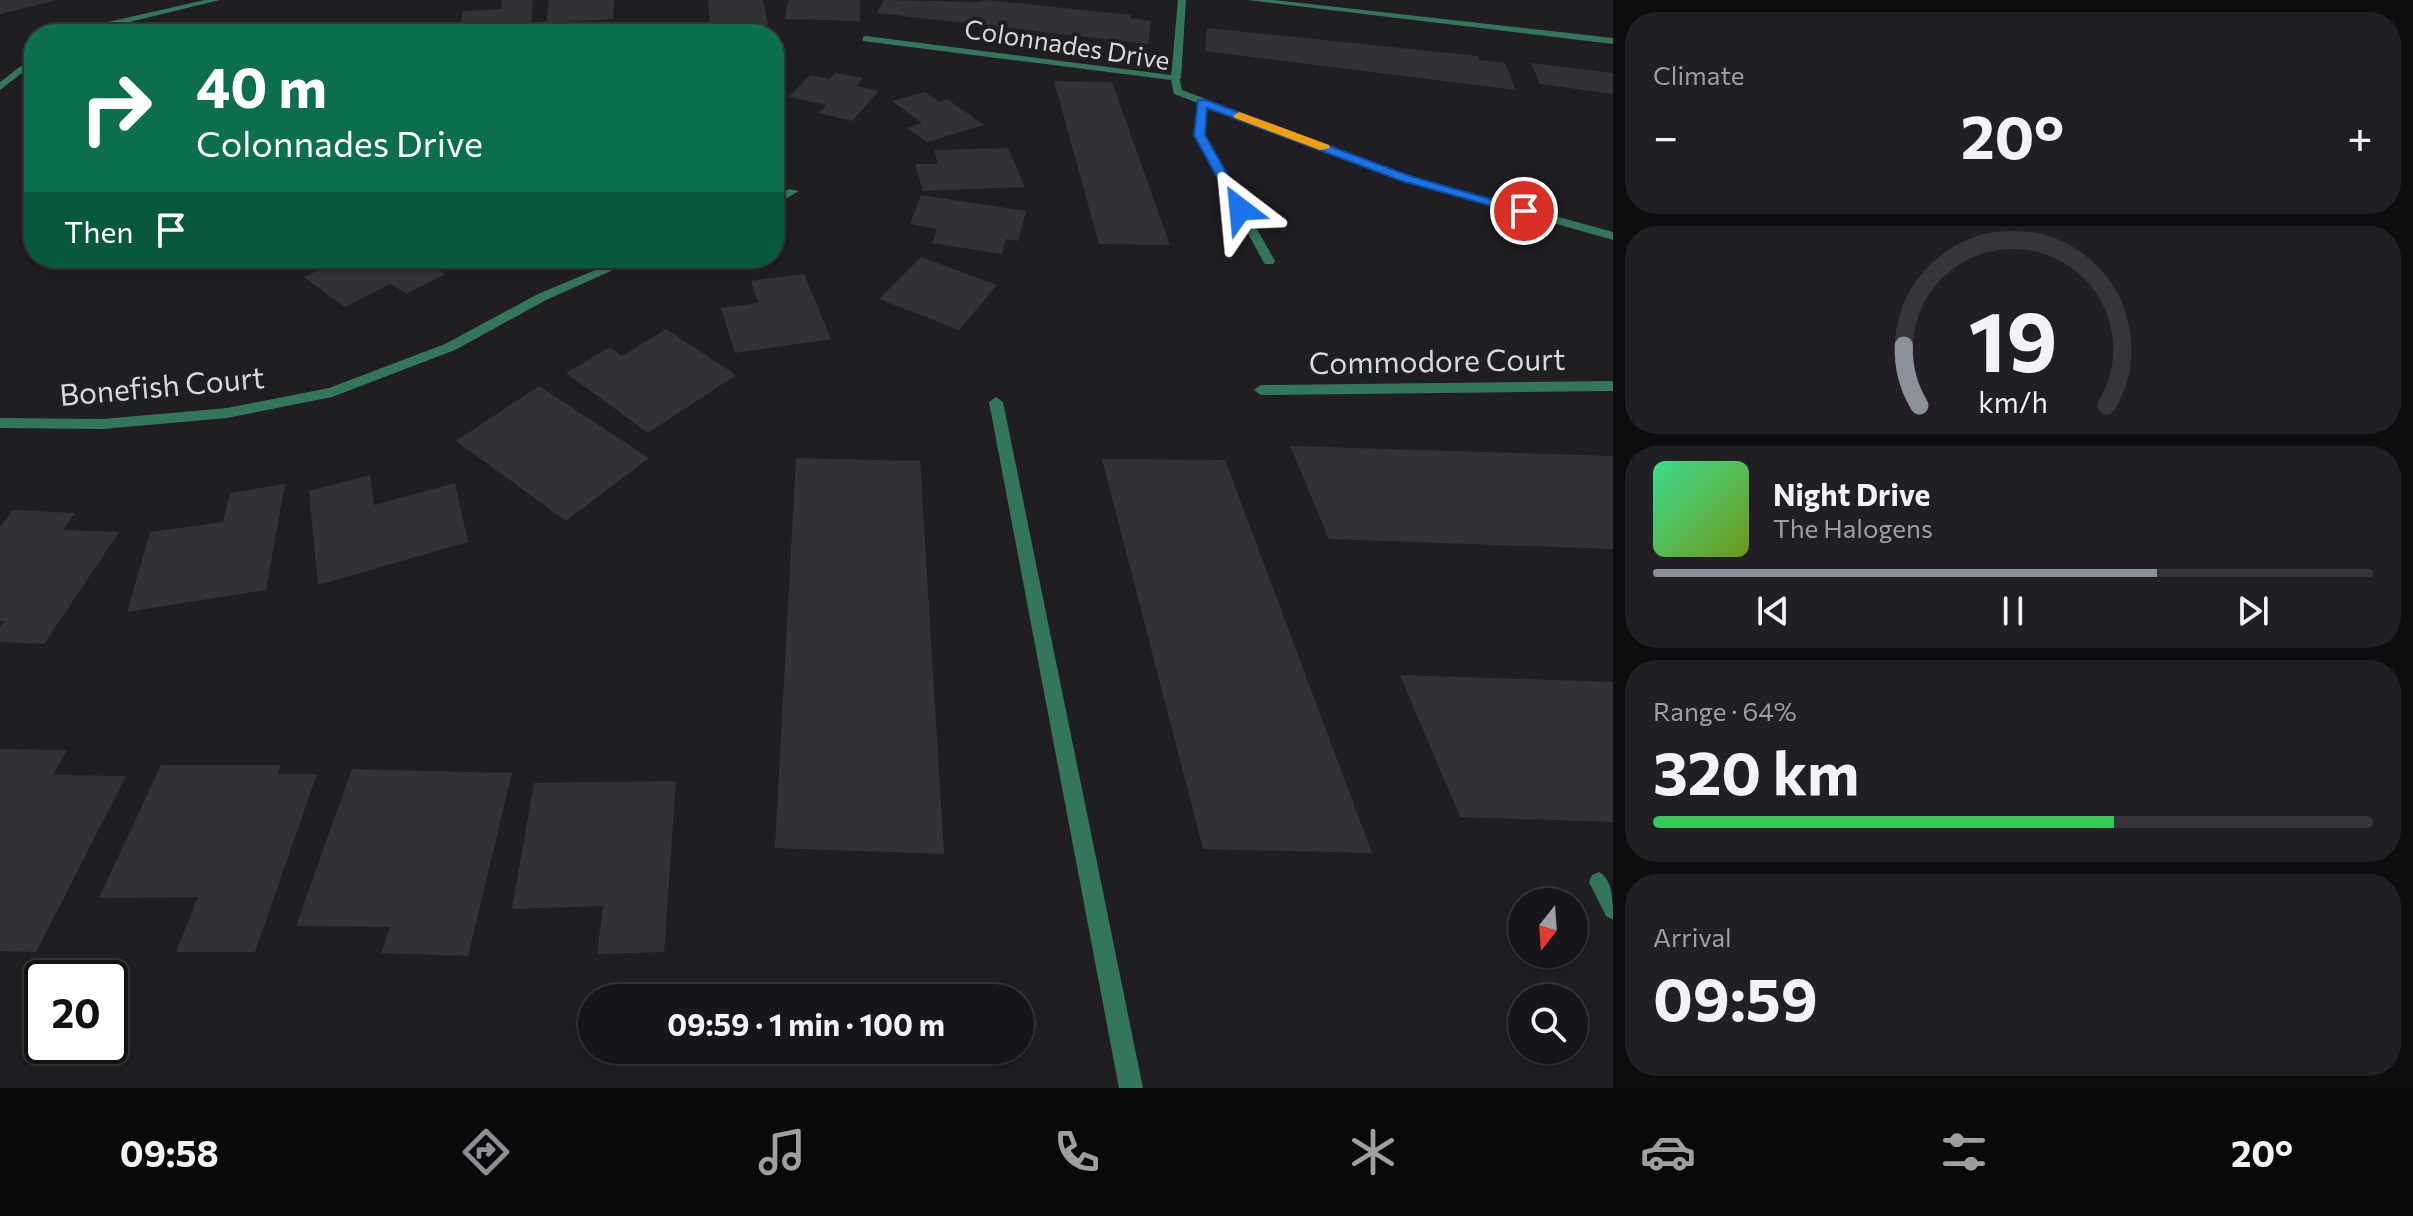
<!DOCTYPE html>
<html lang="en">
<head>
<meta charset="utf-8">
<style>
	body { margin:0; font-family:Commissioner,sans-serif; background:#211f23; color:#f1f3f6; height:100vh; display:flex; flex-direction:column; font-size:30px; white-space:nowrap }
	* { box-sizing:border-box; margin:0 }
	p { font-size:26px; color:#9f9fa2 }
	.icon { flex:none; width:44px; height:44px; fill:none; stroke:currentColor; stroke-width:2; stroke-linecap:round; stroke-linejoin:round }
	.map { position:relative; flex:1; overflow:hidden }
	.panel { display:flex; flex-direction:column; gap:12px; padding:12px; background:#0d0c0e; width:800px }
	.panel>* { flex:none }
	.guide { position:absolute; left:24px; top:24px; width:760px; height:244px; border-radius:32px; box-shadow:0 2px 6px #0004,0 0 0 2px #363539; background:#0b6e4f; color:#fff; overflow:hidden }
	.needle { width:52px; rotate:197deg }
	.fabs { position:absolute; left:1508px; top:888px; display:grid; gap:16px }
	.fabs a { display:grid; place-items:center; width:80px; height:80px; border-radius:50%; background:#18161a; box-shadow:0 2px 6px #0004,0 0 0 2px #363539; font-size:40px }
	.speed { position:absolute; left:24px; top:960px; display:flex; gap:16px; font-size:40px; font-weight:700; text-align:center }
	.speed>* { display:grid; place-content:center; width:104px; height:104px; border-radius:50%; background:#18161a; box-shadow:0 2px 6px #0004,0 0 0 2px #363539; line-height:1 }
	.speed .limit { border:4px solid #111; border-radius:12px; background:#fff; color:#111 }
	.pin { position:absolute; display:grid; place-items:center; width:68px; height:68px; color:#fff; margin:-34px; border:4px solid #fff; border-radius:50%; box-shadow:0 2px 8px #0007 }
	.me { position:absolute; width:88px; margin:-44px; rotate:331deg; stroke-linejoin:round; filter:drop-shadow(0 0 6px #0008) }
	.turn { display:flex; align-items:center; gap:28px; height:168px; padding:0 40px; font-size:36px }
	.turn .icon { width:104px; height:104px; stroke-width:2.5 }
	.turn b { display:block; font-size:56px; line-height:68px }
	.then { display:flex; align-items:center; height:76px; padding:0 40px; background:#0003; gap:16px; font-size:30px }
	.big { font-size:60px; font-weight:700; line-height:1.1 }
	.panel .card { flex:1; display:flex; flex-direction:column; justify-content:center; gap:12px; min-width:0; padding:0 28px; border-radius:32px; background:#211f23 }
	.panel .dial { align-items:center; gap:0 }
	.dial svg { height:208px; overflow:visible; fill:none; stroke:#363539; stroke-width:7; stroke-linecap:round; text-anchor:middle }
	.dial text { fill:#f1f3f6; stroke:none }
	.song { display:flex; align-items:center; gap:24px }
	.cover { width:96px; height:96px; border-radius:12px; background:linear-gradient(135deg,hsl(150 70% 55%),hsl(80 70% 35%)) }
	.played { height:8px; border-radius:4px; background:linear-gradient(90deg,#8c9099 70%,#363539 70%) }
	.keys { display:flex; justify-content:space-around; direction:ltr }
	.heat { display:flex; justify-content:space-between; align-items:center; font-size:44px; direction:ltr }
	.charge { height:12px; border-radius:6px; background:linear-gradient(90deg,#34c759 64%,#363539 0) }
	.trip { position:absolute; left:578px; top:984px; width:456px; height:80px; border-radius:40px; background:#18161a; box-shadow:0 2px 6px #0004,0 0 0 2px #363539; font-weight:700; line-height:80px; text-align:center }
	.menu { display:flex; height:128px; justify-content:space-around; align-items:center; background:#0a090a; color:#9f9fa2 }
	.menu .icon { width:56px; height:56px }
	.menu .selected { color:#8c9099 }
	.menu b { font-size:36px; color:#f1f3f6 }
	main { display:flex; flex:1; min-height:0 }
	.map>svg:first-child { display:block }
	.building { fill:#333135 }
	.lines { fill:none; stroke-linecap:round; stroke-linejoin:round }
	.lane { fill:#34765b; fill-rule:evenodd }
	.street { fill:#34765b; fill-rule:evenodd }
	.route { fill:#1a73e8; stroke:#114b97; stroke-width:2 }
	.slow { fill:#f59e0b }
	.labels { text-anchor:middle; stroke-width:8; stroke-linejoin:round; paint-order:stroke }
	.far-street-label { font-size:26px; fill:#dad8da; stroke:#201e22 }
	.street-label { font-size:30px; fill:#dad8da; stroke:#201e22 }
</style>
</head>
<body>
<main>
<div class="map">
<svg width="1613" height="1088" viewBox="0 0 1613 1088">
	<rect width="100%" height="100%" fill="#201e22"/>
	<g class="building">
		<polygon points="0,0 54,0 54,1 0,14"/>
		<polygon points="502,0 533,0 531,24 459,28 463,11 501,9"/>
		<polygon points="549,0 614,0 613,19 546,23"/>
		<polygon points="708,0 763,0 768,25 710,27"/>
		<polygon points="788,0 860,0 860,21 785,19"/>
		<polygon points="884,0 979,2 987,0 1131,15 1130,18 1151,21 1148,44 877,13"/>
		<polygon points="272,22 271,34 231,34 232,27"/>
		<polygon points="1207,28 1478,56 1479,60 1505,63 1516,90 1205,51"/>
		<polygon points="1531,63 1613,73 1613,94 1540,84"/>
		<polygon points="836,73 863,78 856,86 879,91 852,121 819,113 826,105 789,97 810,75 829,79"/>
		<polygon points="1054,81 1112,82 1170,245 1099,244"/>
		<polygon points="925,92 939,102 947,99 984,125 927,142 907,128 922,123 892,101"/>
		<polygon points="1008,148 1025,187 923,191 915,164 938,164 934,150"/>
		<polygon points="921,195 1026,211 1018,241 1006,239 1002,254 932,243 937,229 910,224"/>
		<polygon points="921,257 997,285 959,330 879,299"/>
		<polygon points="327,258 420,258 445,274 407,294 390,284 345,307 304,277 334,263"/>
		<polygon points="804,274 831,339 735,353 721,308 758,303 751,281"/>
		<polygon points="666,329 736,375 648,433 566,373 610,347 622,356"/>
		<polygon points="539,386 649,458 566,521 456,441"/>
		<polygon points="1290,446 1613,456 1613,549 1329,539"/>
		<polygon points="796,458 920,461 944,854 775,848"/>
		<polygon points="1102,459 1225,460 1372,853 1203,849"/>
		<polygon points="370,475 374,505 455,483 468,542 318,585 309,491"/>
		<polygon points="285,484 266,590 127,612 150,532 223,522 230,493"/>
		<polygon points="13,510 75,513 63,530 119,532 44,644 0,642 0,627 5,621 0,621 0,527"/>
		<polygon points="1400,675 1613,682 1613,822 1460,817"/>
		<polygon points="0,749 67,750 53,775 126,776 36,952 0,951"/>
		<polygon points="161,765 281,765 277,774 317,774 255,952 176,952 198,897 99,898"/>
		<polygon points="352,769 512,773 468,956 381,953 390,927 296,926"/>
		<polygon points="676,781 664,952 597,954 603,906 512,909 534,783"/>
	</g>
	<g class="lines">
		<g class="lane">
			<polygon points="1178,0 1186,0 1181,78 1176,81 1171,78"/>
			<polygon points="1202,99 1207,102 1204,135 1275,261 1273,264 1265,264 1263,261 1194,135 1197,102"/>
			<polygon points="996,397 1003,402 1143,1088 1119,1088 989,402"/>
			<path d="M1599,872C1613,879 1613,903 1613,920L1606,916L1589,882L1592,875Z"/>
		</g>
		<g class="street">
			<polygon points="205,0 220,0 105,28 92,34 81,34 99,24"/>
			<polygon points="1248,0 1274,0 1613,38 1613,44"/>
			<polygon points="866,36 1179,76 1182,90 1410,176 1613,232 1613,240 1402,180 1174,94 1171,80 863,41 863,37"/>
			<polygon points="34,56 34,64 0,90 0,82"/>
			<polygon points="789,189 799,191 774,206 774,198"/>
			<polygon points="624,258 640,258 546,300 455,350 332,397 227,418 103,429 0,428 0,418 103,419 227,408 329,388 445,344 538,294"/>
			<polygon points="1613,381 1613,391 1261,395 1254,390 1261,385"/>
		</g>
	</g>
	<polygon class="route" points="1198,100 1206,100 1410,176 1531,211 1524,215 1402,181 1207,108 1205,135 1247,209 1236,212 1194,135"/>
	<polygon class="slow" points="1239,112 1329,145 1330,148 1320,150 1235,118 1233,116"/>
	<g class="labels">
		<g class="far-street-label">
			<text transform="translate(1067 45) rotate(9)" y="9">Colonnades Drive</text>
		</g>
		<g class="street-label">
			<text transform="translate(1437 362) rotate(-1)" y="10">Commodore Court</text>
			<text transform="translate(162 387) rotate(-5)" y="10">Bonefish Court</text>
		</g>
	</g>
</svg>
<div class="fabs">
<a><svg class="needle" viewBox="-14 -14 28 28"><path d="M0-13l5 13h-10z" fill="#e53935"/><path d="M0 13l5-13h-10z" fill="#9f9fa2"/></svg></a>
<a><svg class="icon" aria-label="search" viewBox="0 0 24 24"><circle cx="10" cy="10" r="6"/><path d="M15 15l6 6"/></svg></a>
</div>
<div class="speed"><div class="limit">20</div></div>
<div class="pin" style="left:1524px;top:211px;background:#d93025"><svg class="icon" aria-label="arrive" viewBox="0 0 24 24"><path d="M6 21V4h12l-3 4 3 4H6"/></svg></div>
<svg class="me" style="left:1240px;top:209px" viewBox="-20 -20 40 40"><path d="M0-17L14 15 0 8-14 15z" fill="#1a73e8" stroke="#fff" stroke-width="4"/></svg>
<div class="trip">09:59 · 1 min · 100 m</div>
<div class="guide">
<div class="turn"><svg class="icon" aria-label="right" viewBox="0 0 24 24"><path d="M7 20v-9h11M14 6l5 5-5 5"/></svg><div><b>40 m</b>Colonnades Drive</div></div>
<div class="then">Then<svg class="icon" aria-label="arrive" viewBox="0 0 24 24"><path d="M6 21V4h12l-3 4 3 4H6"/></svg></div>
</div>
</div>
<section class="panel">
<div class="card"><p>Climate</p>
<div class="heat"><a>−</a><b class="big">20°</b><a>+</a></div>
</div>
<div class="card dial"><svg viewBox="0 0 100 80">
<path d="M14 69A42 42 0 1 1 86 69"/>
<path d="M14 69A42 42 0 0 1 8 46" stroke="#8c9099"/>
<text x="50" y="56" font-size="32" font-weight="700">19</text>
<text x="50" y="72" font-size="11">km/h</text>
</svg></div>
<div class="card">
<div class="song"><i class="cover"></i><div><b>Night Drive</b><p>The Halogens</p></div></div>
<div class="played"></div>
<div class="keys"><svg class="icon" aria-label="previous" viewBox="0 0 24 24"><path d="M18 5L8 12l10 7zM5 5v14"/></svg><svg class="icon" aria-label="pause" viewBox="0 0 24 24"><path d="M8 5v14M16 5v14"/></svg><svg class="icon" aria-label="next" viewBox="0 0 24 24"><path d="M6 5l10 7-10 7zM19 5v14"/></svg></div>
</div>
<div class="card"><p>Range · 64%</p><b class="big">320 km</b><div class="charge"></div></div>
<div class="card"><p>Arrival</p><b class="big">09:59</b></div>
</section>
</main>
<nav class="menu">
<b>09:58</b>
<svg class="icon selected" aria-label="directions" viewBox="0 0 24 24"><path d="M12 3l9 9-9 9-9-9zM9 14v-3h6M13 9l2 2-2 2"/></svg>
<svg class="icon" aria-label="music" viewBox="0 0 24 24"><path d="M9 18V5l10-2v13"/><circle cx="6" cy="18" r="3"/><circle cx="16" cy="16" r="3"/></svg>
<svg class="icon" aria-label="phone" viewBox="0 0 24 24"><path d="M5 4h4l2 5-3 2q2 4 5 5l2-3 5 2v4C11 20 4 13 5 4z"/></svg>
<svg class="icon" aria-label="climate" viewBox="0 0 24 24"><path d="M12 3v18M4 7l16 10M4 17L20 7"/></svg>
<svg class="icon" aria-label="car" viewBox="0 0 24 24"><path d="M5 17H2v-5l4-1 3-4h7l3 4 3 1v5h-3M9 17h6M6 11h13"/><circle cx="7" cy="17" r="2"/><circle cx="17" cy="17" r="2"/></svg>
<svg class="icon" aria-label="filters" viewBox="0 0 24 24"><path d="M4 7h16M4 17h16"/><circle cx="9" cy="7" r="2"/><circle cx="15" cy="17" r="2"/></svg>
<b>20°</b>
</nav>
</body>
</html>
